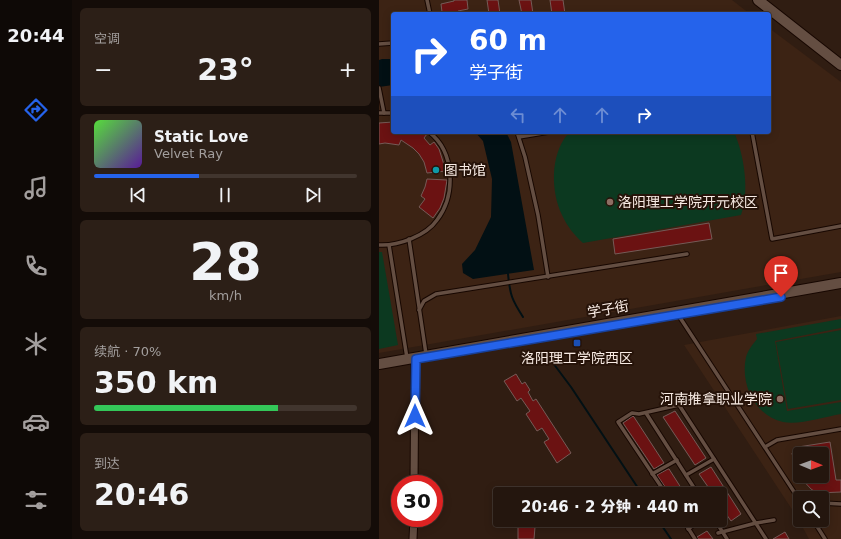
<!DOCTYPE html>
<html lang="zh">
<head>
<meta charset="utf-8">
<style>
	body { margin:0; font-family:"DejaVu Sans","Noto Sans SC",sans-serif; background:#2c1f17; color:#f1f3f6; height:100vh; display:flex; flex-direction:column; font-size:15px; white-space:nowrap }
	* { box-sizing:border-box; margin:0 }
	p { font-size:13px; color:#a39f9e }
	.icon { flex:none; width:22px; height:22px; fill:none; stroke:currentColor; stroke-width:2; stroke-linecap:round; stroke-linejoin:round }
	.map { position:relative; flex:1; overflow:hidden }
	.side { display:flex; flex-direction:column; gap:8px; padding:8px; background:#140c08; width:307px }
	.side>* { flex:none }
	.banner { position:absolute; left:12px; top:12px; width:380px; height:122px; border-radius:4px; box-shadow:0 2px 10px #0003,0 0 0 1px #41352e; background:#2563eb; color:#fff; overflow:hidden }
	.needle { width:26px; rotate:91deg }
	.controls { position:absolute; left:414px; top:447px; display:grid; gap:8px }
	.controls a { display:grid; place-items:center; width:36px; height:36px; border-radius:4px; background:#24160e; box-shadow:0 2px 10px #0003,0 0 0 1px #41352e; font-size:20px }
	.speed { position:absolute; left:12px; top:475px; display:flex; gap:8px; font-size:20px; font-weight:700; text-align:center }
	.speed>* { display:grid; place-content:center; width:52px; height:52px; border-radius:50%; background:#24160e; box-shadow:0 2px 10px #0003,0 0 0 1px #41352e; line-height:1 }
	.speed .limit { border:6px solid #d22; background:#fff; color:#111 }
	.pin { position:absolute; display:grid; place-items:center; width:34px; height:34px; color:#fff; margin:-41px -17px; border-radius:50% 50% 50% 0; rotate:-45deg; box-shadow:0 0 4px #0007 }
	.pin .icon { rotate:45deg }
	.me { position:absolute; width:44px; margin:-22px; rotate:0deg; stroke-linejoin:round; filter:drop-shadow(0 0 3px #0008) }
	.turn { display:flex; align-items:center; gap:14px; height:84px; padding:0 12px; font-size:18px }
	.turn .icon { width:52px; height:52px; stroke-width:2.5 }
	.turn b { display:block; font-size:28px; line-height:34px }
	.lanes { display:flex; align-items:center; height:38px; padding:0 12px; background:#0003; justify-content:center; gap:20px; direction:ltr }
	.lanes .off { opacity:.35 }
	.big { font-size:30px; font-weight:800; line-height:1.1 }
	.side .widget { flex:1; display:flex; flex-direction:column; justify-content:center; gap:6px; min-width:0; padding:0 14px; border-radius:6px; background:#2c1f17 }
	.side .dial { align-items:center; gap:0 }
	.dial b { font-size:52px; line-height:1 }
	.song { display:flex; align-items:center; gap:12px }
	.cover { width:48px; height:48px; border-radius:6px; background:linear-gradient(135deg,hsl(110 70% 55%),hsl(270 70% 35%)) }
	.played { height:4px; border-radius:2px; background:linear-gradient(90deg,#2563eb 40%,#41352e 40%) }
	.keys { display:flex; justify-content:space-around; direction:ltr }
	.heat { display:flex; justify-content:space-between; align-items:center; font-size:22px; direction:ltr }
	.charge { height:6px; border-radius:3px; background:linear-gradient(90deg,#34c759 70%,#41352e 0) }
	.trip { position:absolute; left:114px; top:487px; width:234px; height:40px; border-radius:4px; background:#24160e; box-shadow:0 2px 10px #0003,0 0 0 1px #41352e; font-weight:800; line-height:40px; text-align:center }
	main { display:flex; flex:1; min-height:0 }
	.dock { display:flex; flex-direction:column; width:72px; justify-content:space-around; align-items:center; background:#0e0906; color:#a39f9e }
	.dock .icon { width:28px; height:28px }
	.dock .selected { color:#2563eb }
	.dock b { font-size:18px; color:#f1f3f6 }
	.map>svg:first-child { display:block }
	.built { fill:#3c2314; fill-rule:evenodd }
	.green { fill:#0c3920 }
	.water { fill:#021014 }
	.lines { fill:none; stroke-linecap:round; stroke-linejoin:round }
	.stream { stroke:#021014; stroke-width:2 }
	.building { fill:#6b1212; stroke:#755b57 }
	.lane-casing { stroke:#170701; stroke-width:5.5 }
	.street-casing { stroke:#170701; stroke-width:9 }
	.secondary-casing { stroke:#170701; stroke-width:12 }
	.lane { stroke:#644e42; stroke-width:3.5 }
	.street { stroke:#644e42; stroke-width:7 }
	.secondary { stroke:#644e42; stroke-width:10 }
	.route-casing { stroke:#184099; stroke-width:10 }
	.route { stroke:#2563eb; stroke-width:7 }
	.culture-dot { fill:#0f9aa8; stroke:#261309; stroke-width:1.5 }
	.education-dot { fill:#8d6e63; stroke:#261309; stroke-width:1.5 }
	.transit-dot { fill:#1a4fb4; stroke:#261309; stroke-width:1.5 }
	.labels { text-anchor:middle; stroke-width:4; stroke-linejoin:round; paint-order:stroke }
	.poi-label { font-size:14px; fill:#f8ebe4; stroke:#261309; text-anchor:start }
	.street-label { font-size:14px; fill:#f8ebe4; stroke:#261309 }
</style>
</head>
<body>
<main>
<nav class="dock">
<b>20:44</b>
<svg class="icon selected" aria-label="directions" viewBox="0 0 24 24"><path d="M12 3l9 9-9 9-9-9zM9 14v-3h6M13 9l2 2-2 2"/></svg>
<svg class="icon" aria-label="music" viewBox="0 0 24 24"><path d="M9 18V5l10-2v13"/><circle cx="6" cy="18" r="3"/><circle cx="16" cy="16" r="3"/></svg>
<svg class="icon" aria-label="phone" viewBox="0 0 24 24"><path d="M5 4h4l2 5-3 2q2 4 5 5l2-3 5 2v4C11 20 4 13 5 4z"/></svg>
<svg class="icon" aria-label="climate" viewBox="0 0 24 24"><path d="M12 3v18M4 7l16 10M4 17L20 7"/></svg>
<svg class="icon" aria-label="car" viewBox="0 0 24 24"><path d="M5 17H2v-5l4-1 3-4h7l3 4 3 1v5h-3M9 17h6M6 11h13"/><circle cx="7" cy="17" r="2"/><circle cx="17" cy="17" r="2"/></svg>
<svg class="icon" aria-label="filters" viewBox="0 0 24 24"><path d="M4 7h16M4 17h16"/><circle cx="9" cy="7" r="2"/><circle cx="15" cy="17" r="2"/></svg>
</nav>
<section class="side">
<div class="widget"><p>空调</p>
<div class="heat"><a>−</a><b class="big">23°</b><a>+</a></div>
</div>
<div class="widget">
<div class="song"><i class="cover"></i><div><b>Static Love</b><p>Velvet Ray</p></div></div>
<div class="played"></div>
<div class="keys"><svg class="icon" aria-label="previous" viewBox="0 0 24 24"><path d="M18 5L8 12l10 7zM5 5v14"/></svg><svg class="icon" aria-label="pause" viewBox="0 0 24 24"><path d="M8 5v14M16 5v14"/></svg><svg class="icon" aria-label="next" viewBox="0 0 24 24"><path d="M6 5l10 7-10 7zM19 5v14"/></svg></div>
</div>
<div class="widget dial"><b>28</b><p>km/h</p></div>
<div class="widget"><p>续航 · 70%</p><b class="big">350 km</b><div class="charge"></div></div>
<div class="widget"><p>到达</p><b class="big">20:46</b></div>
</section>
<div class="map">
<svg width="462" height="539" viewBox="0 0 462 539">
	<rect width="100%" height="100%" fill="#301d12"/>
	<g class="built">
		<polygon points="0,0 353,0 371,14 14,14 14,132 390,132 390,28 462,82 462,272 0,353"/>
		<path d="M462,316V539H430L418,517L305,345ZM421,454H443V476H421ZM421,498H443V520H421Z"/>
	</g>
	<g class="green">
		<path d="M205,132H355C365,154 371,192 362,215L204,243C195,235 188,226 183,215C172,192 171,156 188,135Z"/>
		<polygon points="0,252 3,252 19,345 0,349"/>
		<path d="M462,319V328L396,341L408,411L462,402V414C445,417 421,425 404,422C376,416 361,384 367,357C369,350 374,344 378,339L377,334Z"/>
		<polygon points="462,330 462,400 409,409 397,342"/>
	</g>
	<g class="water">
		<polygon points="3,59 14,59 14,85 0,87 0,60"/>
		<polygon points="96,132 127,132 132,142 155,270 94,279 84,273 83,264 96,250 112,217 113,179 104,141"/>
	</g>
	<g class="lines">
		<g class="stream">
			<path d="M129,274C131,295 133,300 144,317"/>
			<polyline points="168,355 192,387 263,494"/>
			<polyline points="279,520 292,539"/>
		</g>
	</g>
	<g class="building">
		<polygon points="75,0 88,0 89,9 79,11 79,14 67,14 66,12 63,12 62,4 75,1"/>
		<polygon points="108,0 119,0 121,14 110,14"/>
		<polygon points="140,0 152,0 154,14 143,14"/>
		<polygon points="171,0 184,0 186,14 173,14"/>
		<polygon points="14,122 14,132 44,132 48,134 45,138 51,145 55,142 60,149 67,171 48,173 45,162 40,154 34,148 22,140 20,145 6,143 0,144 0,123"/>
		<polygon points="48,179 68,180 65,198 61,208 54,218 40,207 46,199 42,196 46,187"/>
		<polygon points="330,223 333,239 236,254 234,239"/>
		<polygon points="137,374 143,384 146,382 151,390 149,392 154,401 157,399 192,453 178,463 165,442 170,439 163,428 158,431 147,414 151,411 142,398 138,401 125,381"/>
		<polygon points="296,411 327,458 316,465 284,417"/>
		<polygon points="254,416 255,417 285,463 275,469 244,423"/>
		<polygon points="451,442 457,480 462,480 462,492 438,493 432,489 420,476 443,476 443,454 421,454 421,457 414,458 413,453 419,447"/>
		<polygon points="332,467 362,514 352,521 341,505 341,494 334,494 320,474"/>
		<polygon points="289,469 290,469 306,494 291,494 278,475"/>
		<polygon points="139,527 156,527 155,539 139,539"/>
		<polygon points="328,531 334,539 319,539 318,537"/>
		<polygon points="406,532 410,539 394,539"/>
	</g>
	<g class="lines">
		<defs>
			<g id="lane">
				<polyline points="48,0 51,14"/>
				<polyline points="0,44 14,43"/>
				<polyline points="0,88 5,113"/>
				<polyline points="0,113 14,113"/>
				<polyline points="138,132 146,157 159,215 169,277"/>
				<polyline points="373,132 393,239 462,226"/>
				<polyline points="140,137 170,132"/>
				<polyline points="30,239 47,354"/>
				<path d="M0,245C19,246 47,236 58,220C77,195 76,152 50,132"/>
				<polyline points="10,245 28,358"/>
				<polyline points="40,310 45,301 57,294 308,254"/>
				<polyline points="298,313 421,501"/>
				<polyline points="326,398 300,405 387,539"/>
				<polyline points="267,413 319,494"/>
				<polyline points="386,447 398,440 462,429"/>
				<polyline points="273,474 298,460"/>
				<polyline points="307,475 335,459"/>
				<polyline points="287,494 239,422 253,413 260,414 300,405"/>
				<polyline points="443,503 462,504"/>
				<polyline points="304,520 316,539"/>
				<polyline points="336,520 348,539"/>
				<polyline points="434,520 446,539"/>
				<polyline points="309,529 322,520"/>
				<polyline points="339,533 377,523 395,520"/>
			</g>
			<g id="street">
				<polyline points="35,484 36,357"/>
				<polyline points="34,539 35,518"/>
			</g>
			<g id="secondary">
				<polyline points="379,0 462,65"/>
				<polyline points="0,364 462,283"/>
			</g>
		</defs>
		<use href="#lane" class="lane-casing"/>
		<use href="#street" class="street-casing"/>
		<use href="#secondary" class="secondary-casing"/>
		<use href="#lane" class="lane"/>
		<use href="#street" class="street"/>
		<use href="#secondary" class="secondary"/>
	</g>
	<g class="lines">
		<defs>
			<polyline id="route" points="36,416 37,359 402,297"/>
		</defs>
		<use href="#route" class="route-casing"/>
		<use href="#route" class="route"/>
	</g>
	<circle class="culture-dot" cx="57" cy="170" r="4"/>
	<g class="education-dot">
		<circle cx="231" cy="202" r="4"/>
		<circle cx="401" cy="399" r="4"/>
	</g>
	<rect class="transit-dot" x="194" y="339" width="8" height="8" rx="2"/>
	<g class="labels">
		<g class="poi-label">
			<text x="65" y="175">图书馆</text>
			<text x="239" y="207">洛阳理工学院开元校区</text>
			<text x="198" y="363" text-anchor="middle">洛阳理工学院西区</text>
			<text x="393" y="404" text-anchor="end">河南推拿职业学院</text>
		</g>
		<g class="street-label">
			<text transform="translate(229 309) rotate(-10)" y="5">学子街</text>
		</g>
	</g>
</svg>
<div class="controls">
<a><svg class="needle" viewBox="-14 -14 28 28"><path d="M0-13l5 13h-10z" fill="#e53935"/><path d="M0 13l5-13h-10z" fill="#a39f9e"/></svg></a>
<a><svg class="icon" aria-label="search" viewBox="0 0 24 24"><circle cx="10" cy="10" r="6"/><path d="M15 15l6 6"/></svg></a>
</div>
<div class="speed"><div class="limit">30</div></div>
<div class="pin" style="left:402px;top:297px;background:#d93025"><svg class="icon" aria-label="arrive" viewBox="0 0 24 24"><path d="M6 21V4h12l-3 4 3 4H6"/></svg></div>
<svg class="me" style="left:36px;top:416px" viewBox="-20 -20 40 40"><path d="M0-17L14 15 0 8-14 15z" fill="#2563eb" stroke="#fff" stroke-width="4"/></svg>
<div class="trip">20:46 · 2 分钟 · 440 m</div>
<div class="banner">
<div class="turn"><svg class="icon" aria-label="right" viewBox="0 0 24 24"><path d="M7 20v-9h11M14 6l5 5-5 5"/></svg><div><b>60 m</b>学子街</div></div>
<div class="lanes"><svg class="icon off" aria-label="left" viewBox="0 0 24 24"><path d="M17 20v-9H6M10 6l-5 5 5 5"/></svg><svg class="icon off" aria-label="ahead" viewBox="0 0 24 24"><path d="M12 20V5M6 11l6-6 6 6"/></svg><svg class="icon off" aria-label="ahead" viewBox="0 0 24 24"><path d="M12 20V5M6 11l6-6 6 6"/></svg><svg class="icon" aria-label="right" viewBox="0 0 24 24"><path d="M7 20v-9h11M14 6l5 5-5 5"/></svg></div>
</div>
</div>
</main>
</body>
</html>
